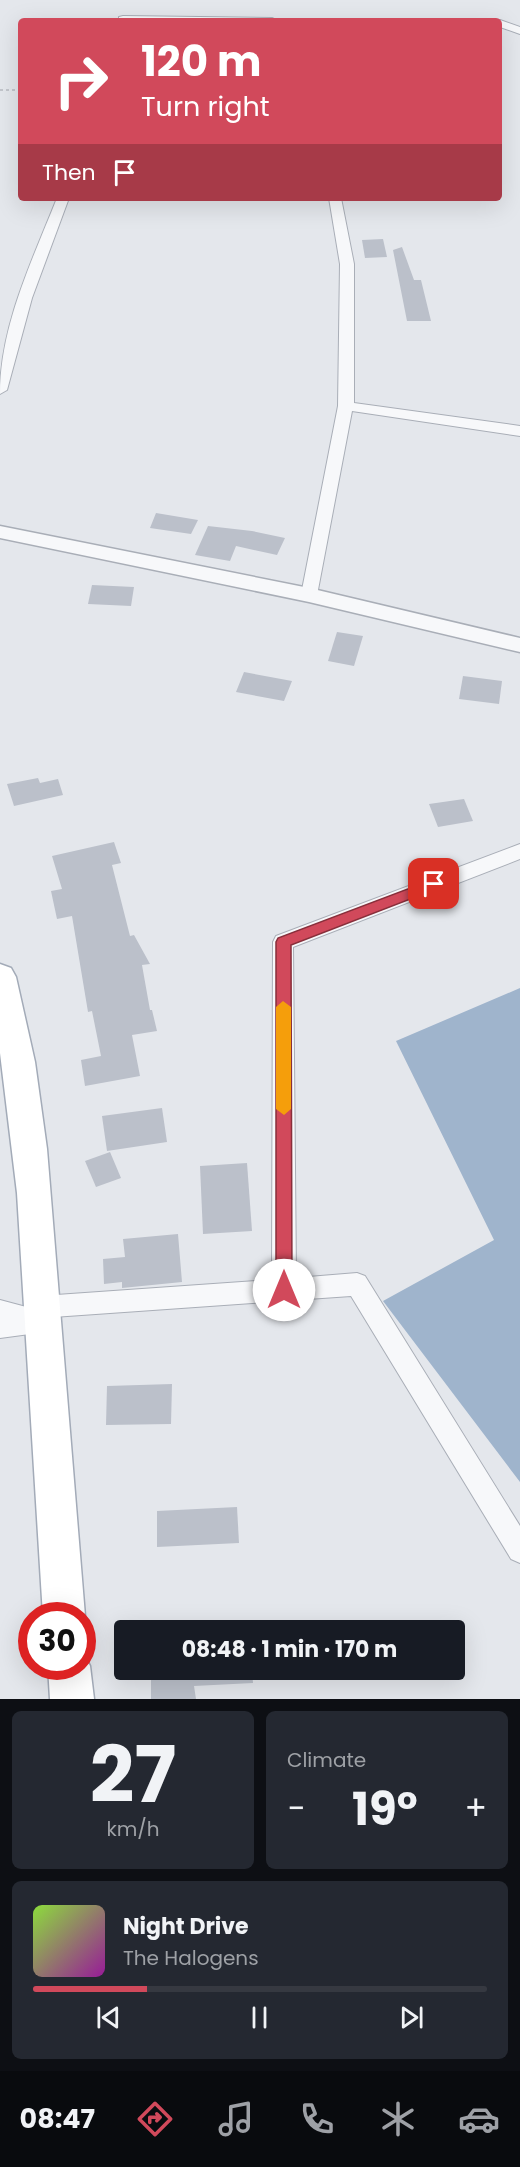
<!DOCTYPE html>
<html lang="en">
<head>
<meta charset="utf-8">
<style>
	body { margin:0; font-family:Poppins,sans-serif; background:#242831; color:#f1f3f6; height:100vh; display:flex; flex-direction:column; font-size:22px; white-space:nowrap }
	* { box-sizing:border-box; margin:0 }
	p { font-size:20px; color:#9ea1a6 }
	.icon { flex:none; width:33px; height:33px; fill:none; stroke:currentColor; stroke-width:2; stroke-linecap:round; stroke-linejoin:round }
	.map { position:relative; height:1699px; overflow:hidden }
	.sheet { display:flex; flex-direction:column; gap:12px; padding:12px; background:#0d0f14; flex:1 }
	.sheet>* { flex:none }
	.banner { position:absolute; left:18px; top:18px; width:484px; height:183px; border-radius:6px; box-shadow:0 6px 24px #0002; background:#d1495b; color:#fff; overflow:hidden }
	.speed { position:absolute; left:18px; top:1602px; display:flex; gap:12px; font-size:30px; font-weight:700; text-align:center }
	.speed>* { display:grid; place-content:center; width:78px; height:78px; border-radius:50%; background:#171b24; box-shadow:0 6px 24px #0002; line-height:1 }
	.speed .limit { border:9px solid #d22; background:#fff; color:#111 }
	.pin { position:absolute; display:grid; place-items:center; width:51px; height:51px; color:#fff; margin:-26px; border-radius:12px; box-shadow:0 3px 9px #0006 }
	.me { position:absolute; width:66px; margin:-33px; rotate:0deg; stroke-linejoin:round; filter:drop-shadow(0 0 4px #0008) }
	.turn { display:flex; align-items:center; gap:21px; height:126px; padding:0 24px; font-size:27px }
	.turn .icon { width:78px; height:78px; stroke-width:2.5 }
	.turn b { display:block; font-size:42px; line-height:51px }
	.then { display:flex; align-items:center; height:57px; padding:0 24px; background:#0003; gap:12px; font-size:22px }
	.big { font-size:45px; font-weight:700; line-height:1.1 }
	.sheet .card { flex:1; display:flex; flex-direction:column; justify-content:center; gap:9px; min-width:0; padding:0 21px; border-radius:9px; background:#242831 }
	.sheet .dial { align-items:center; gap:0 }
	.dial b { font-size:78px; line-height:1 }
	.song { display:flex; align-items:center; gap:18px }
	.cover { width:72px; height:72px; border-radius:9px; background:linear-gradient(135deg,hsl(90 70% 55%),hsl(300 70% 35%)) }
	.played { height:6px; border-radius:3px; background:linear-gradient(90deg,#d1495b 25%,#363941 25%) }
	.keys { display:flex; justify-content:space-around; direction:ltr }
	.heat { display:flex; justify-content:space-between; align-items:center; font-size:33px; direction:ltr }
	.sheet .tiles { flex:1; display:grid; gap:12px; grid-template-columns:1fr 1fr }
	.card:last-child { grid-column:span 2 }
	.trip { position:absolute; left:114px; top:1620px; width:351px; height:60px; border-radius:6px; background:#171b24; box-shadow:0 6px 24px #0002; font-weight:700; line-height:60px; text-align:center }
	.menu { display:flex; height:96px; justify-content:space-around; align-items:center; background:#090b0e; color:#9ea1a6 }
	.menu .icon { width:42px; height:42px }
	.menu .on { color:#d1495b }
	.menu b { font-size:27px; color:#f1f3f6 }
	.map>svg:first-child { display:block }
	.water { fill:#9fb4cc }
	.building { fill:#bbc0ca }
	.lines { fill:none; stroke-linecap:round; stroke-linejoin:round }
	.minor-casing { stroke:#a9aeb7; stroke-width:2 }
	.tertiary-casing { stroke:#a9aeb7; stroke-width:3 }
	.primary-casing { stroke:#a3abb8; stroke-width:3 }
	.path { stroke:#c2c5cb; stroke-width:2; stroke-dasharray:3 3; stroke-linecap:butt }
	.minor { fill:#f7f8fa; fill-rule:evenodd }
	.tertiary { fill:#f7f8fa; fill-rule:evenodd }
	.primary { fill:#fff; fill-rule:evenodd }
	.route { fill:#d1495b; stroke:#882f3b; stroke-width:1.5 }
	.slow { fill:#f59e0b }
</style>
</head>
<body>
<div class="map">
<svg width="520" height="1699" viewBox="0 0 520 1699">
	<rect width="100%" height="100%" fill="#e4e7ec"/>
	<polygon class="water" points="520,988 520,1482 383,1301 494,1240 396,1041"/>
	<g class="building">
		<polygon points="383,239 387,257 365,258 362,240"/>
		<polygon points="402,247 414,280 421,280 431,321 407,321 393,250"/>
		<polygon points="156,513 198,520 191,534 150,528"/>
		<polygon points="208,526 252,531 285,538 277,555 236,546 230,561 195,555"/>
		<polygon points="92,585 134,587 131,606 88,604"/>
		<polygon points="337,632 363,636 354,666 328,661"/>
		<polygon points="244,672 292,681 284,701 236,692"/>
		<polygon points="463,676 502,681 499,704 459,699"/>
		<polygon points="38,778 40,783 58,779 63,795 14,806 7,784"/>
		<polygon points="464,799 473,821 438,827 429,804"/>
		<polygon points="114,842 121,863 112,865 130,936 134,935 150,964 142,965 150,1010 152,1010 157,1031 132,1035 140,1076 85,1086 81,1060 101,1056 92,1011 88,1012 72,916 57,919 51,891 62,889 52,856"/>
		<polygon points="162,1108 167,1142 107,1151 102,1116"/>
		<polygon points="110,1152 121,1178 96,1187 85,1161"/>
		<polygon points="247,1163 252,1231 203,1234 200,1166"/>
		<polygon points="178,1234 182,1282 122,1288 122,1282 104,1284 103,1259 125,1257 123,1239"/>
		<polygon points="172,1384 171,1424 106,1425 107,1386"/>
		<polygon points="237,1507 239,1543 157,1547 157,1511"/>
		<polygon points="151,1670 252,1670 253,1683 194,1686 196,1699 151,1699"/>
	</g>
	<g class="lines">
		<defs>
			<g id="minor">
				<polygon points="123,16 272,18 278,21 119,21 119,17"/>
				<polygon points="500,20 520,27 520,34 500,27 500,21 496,21"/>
				<path d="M57,198H69L32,298L7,390L0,394C0,326 32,261 57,198Z"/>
				<polygon points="329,198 341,198 354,264 354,403 520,426 520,436 352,411 317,595 309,601 301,595 338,406 340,264"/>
				<polygon points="520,844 520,859 293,947 296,1278 357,1273 365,1276 520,1526 520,1563 511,1559 351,1296 53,1317 55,1323 52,1331 0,1338 0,1300 30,1308 33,1299 42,1296 272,1280 273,942 276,936"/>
			</g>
			<polygon id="tertiary" points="0,526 309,588 520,638 520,652 309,602 0,538"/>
			<g id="primary">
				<polygon points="0,964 11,968 16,977 35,1062 47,1149 85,1616 82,1622 82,1616 43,1616 17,1193 0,1053"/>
				<polygon points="82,1650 90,1666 94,1699 50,1699 48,1666 82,1666"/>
			</g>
		</defs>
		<use href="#minor" class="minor-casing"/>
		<use href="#tertiary" class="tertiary-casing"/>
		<use href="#primary" class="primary-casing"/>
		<polyline class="path" points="0,90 21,90"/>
		<use href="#minor" class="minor"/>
		<use href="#tertiary" class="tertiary"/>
		<use href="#primary" class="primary"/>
	</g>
	<polygon class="route" points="434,879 441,884 439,888 291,945 292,1290 290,1295 284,1297 278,1295 276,1290 276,942 278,938"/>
	<polygon class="slow" points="283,1001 291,1007 291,1109 284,1115 276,1109 276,1007"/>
</svg>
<div class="speed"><div class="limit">30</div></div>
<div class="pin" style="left:434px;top:884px;background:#d93025"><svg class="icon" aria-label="arrive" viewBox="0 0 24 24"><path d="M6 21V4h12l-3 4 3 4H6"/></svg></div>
<svg class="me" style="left:284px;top:1290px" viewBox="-20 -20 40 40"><circle r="19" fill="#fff"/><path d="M0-13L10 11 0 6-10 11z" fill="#d1495b"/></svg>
<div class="trip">08:48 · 1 min · 170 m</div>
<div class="banner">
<div class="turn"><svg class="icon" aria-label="right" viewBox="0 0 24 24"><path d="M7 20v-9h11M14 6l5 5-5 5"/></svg><div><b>120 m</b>Turn right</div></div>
<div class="then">Then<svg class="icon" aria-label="arrive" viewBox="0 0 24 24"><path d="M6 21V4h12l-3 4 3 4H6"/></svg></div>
</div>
</div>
<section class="sheet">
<div class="tiles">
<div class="card dial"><b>27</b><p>km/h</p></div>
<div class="card"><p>Climate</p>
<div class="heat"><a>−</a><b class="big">19°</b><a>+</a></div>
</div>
<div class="card">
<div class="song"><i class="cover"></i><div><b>Night Drive</b><p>The Halogens</p></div></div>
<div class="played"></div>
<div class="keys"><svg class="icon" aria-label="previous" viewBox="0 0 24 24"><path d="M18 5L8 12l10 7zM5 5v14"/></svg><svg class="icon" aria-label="pause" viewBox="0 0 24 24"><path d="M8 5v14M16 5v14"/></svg><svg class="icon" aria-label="next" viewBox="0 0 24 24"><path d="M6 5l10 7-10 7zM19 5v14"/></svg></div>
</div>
</div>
</section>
<nav class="menu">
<b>08:47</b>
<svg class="icon on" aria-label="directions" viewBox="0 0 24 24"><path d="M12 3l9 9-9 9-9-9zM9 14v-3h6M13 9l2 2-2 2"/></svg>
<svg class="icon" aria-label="music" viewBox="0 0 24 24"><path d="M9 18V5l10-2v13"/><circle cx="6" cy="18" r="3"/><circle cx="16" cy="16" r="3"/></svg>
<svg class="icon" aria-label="phone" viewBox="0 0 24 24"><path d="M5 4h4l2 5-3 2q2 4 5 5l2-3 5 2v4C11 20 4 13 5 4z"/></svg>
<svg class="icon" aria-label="climate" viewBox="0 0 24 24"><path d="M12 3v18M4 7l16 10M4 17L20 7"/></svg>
<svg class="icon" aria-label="car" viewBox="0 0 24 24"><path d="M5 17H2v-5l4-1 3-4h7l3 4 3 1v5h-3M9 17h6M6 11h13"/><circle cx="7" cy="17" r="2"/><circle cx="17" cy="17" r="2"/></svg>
</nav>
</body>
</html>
